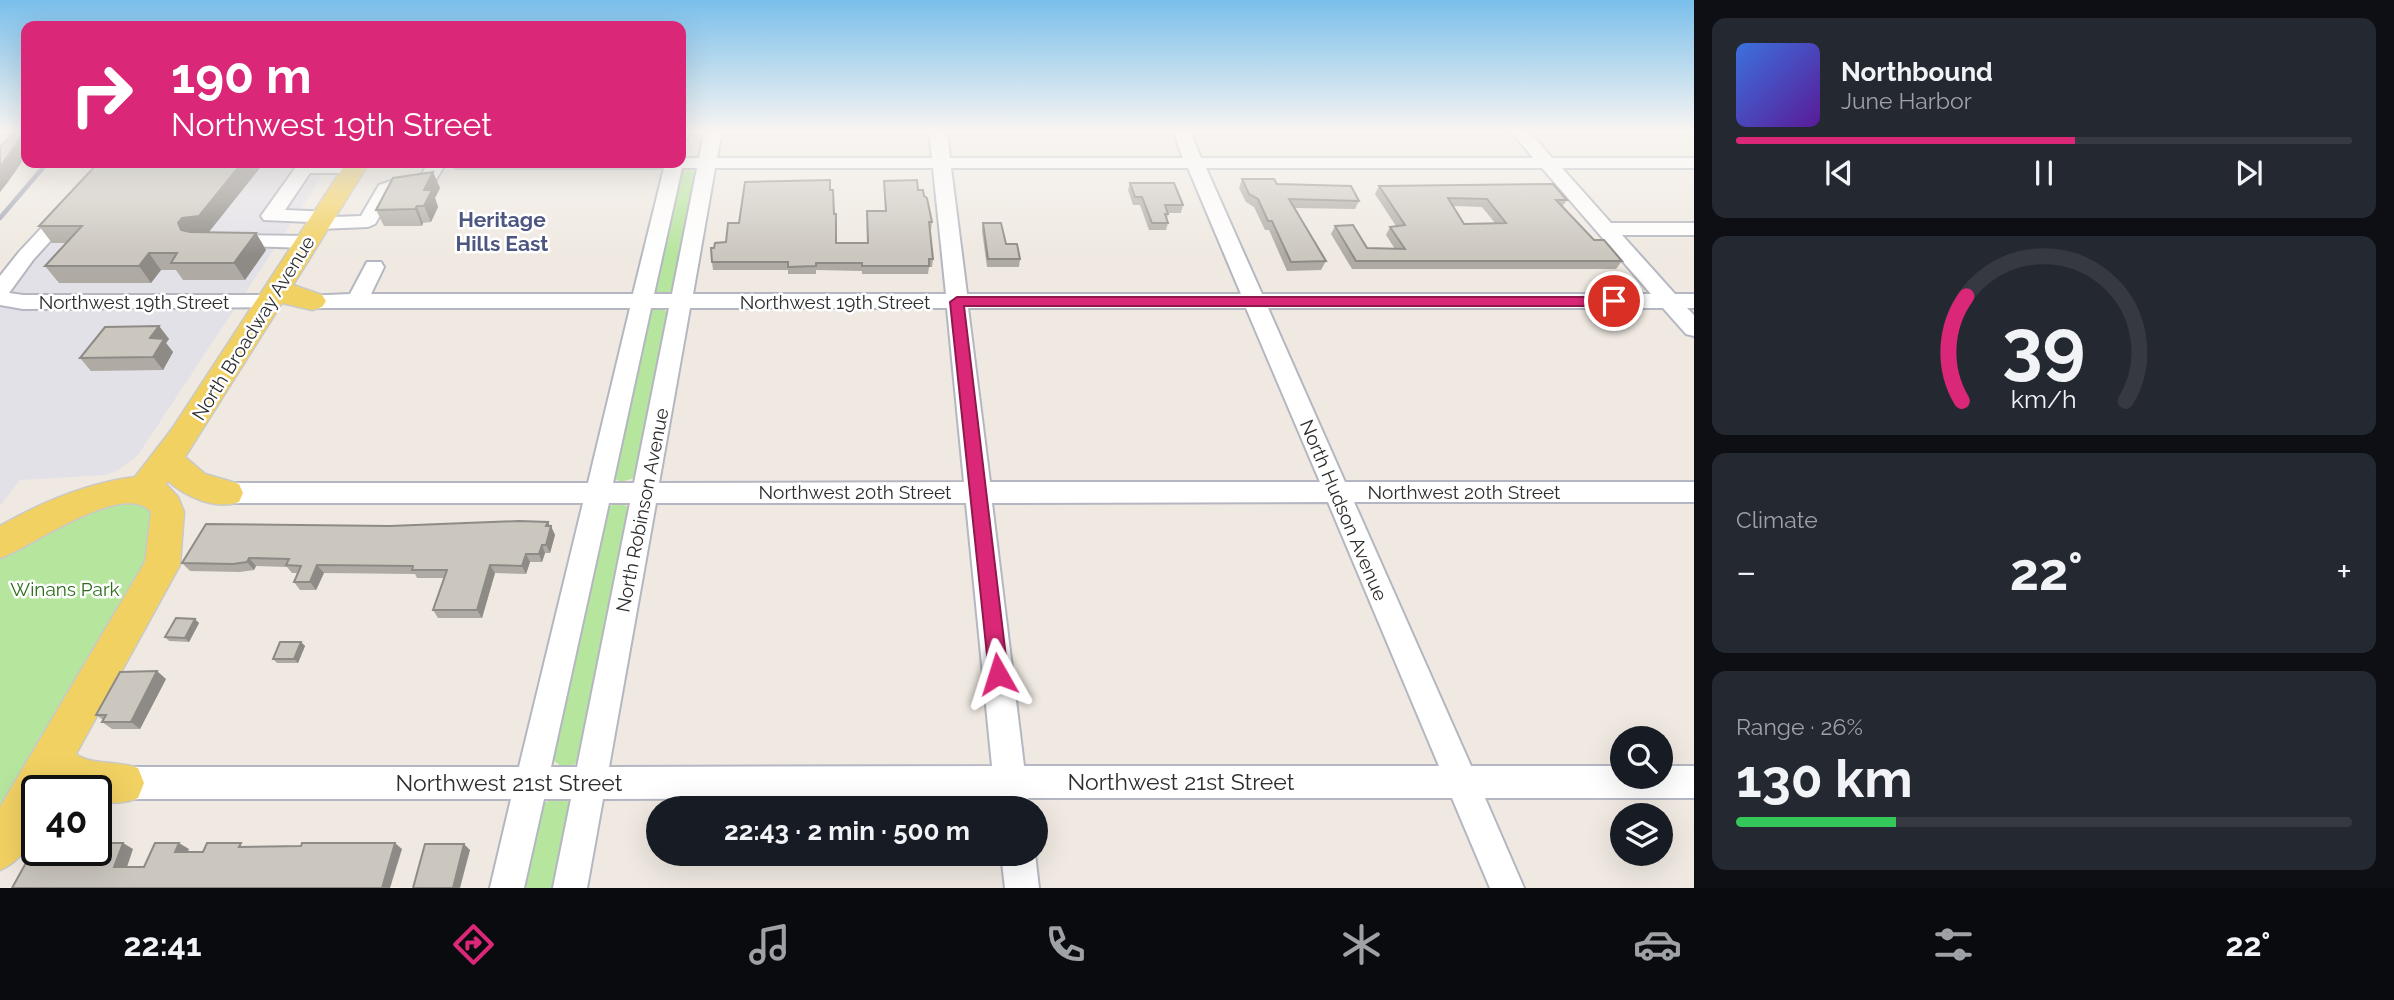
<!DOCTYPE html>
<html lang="en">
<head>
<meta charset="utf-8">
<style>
	body { margin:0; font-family:Raleway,sans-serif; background:#242831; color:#f1f3f6; height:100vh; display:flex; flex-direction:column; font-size:26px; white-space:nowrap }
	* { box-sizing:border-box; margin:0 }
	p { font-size:23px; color:#9ea1a6 }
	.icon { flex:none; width:38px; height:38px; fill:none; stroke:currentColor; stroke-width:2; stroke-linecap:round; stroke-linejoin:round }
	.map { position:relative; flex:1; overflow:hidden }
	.drawer { display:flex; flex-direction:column; gap:18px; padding:18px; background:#0d0f14; width:700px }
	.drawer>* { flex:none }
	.guide { position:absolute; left:21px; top:21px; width:665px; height:147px; border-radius:14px; box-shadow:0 7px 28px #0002; background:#db2777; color:#fff; overflow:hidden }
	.buttons { position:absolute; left:1610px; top:726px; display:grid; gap:14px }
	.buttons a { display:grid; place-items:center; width:63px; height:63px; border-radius:50%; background:#171b24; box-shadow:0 7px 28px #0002; font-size:35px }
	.speed { position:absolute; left:21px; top:775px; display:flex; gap:14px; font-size:35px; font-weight:700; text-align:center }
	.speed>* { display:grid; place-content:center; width:91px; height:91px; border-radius:50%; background:#171b24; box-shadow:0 7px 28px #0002; line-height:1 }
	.speed .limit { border:4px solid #111; border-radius:10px; background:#fff; color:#111 }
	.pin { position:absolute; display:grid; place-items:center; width:60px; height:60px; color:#fff; margin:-30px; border:4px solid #fff; border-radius:50%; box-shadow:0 2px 7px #0007 }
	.me { position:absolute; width:77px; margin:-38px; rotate:354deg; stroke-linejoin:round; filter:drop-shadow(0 0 5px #0008) }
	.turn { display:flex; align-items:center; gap:24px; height:147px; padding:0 35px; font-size:32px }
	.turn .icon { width:91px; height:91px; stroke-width:2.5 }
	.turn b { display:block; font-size:49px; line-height:60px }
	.big { font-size:52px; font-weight:700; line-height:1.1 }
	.drawer .tile { flex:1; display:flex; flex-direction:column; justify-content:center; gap:10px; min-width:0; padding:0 24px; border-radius:14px; background:#242831 }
	.drawer .dial { align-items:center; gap:0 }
	.dial svg { height:182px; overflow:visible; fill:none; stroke:#363941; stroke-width:7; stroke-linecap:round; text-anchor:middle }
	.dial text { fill:#f1f3f6; stroke:none }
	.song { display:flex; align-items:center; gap:21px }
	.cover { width:84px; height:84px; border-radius:10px; background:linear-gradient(135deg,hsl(220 70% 55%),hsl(270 70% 35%)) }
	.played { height:7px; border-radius:4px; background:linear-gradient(90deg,#db2777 55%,#363941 55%) }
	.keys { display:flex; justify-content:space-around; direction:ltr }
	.heat { display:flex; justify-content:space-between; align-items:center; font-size:38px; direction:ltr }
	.charge { height:10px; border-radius:5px; background:linear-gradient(90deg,#34c759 26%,#363941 0) }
	.trip { position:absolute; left:646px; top:796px; width:402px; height:70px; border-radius:35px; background:#171b24; box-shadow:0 7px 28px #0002; font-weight:700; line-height:70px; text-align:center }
	.menu { display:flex; height:112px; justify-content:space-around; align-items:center; background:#090b0e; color:#9ea1a6 }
	.menu .icon { width:49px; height:49px }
	.menu .selected { color:#db2777 }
	.menu b { font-size:32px; color:#f1f3f6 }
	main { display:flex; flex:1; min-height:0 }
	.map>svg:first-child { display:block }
	.industrial { fill:#e3e1e8 }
	.green { fill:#b6e59e }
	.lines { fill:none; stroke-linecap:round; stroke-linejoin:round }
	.minor-casing { stroke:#b4b7c1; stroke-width:4 }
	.major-casing { stroke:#c9c9c9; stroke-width:3 }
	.minor { fill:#fff; fill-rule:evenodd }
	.major { fill:#f2d163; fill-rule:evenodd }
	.rail { stroke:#a3a6b8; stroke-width:4.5 }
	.wall { fill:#afaba4; fill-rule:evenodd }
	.shaded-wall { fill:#8e8b86 }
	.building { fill:#cbc7bf; stroke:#8e8b86; stroke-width:2; fill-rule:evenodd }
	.route { fill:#db2777; stroke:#8e194d; stroke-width:2 }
	.labels { text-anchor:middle; stroke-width:5; stroke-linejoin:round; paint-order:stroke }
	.street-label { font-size:19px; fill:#2e2e2e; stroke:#fff }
	.park-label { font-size:19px; fill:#2c6e1b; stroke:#fff }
	.neighbourhood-label { font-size:21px; font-weight:bold; fill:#4d5680; stroke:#fff }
	.near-street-label { font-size:23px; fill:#2e2e2e; stroke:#fff }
</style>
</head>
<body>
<main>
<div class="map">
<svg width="1694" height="888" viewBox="0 0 1694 888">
	<rect width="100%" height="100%" fill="#efe9e1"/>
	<polygon class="industrial" points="104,163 331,163 138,455 117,471 105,475 20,480 0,506 0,280 39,229"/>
	<g class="green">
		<polygon points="688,170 697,172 673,293 660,295 652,288 680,172"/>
		<polygon points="656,308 670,312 638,477 621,482 612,477 649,312"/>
		<polygon points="111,503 138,503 153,513 154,553 0,828 0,554"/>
		<polygon points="621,503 631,509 582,760 571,766 562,767 552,759 606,507"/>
		<polygon points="558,797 570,802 572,806 558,888 520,888 539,810 544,803"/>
	</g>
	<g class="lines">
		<defs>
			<g id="minor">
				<polygon points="681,131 691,131 687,139 681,140"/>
				<path d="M704,131H722L717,158H932L929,131H947L950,158H1183L1173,131H1190L1201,158H1533L1511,131H1529L1552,158H1694V168H1562L1611,223H1694V235H1622L1675,294H1694V308H1687L1694,315V336L1686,334L1663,308H1268L1345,482H1694V502H1354L1471,766H1622V777H1661V766H1694V798H1485L1524,888H1490L1452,798H1028L1029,808H997L996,798L603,799L587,888H553L571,799H544L524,888H490L511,799H123L112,794L107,783L112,772L123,767H519L583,503H227L218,500L214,493L218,486L227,483H588L630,308H312L304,306L301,301L304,296L350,294L367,262H381L384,267L371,294H633L664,168H456L447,163H681V158H699ZM682,168H697L672,294H654ZM715,168H933L946,294H693ZM951,168H1188L1241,294H967ZM1206,168H1542L1651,294H1262ZM651,308H669L634,483H613ZM690,308H947L964,482L659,483ZM968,308H1246L1320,482H990ZM1328,502L1439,766H1024L992,503ZM609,503H630L577,767H551ZM656,503H966L992,766L609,767Z"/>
				<polygon points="102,163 121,163 33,260 9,293 23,295 269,295 277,297 280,302 277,307 23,309 0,305 0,276 19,252"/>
				<polygon points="299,163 355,163 363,168 354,173 310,173 285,210 331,212 333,217 361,216 379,185 394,180 419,179 428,163 446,163 431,188 393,193 375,224 368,227 319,229 312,227 310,222 264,220 261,216"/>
				<polygon points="227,235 307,236 314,238 317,242 314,246 307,248 220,245 217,241 220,237"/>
				<polygon points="1001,854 1035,854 1039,888 1005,888"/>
			</g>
			<path id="major" d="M346,163H369L293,285L322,295L326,301L322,307L312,310L282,303L185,457L205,474L239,484L243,493L239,502C215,510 186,497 168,481L166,484L178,497L184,512L180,565L76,754C89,765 119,761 138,768L144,783L138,798C123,804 112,803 96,802V791H37C37,823 33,856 0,870V807L145,562L151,512C124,479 30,548 0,558V526C42,502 87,483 135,477L172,429Z"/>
		</defs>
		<use href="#minor" class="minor-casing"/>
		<use href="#major" class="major-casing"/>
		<use href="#minor" class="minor"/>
		<use href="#major" class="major"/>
		<polyline class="rail" points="0,218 47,163"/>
	</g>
	<g class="wall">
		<polygon points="98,163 209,232 256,233 266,250 245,280 183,280 176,270 161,270 151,283 59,283 45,266 67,243 52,243 39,226"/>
		<polygon points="433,172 440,188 435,198 438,207 431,222 423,223 422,226 384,226 376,210"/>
		<polygon points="1242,179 1277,184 1359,201 1355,209 1295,208 1326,261 1321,270 1287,271 1269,230 1265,230 1254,207 1246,202 1239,188"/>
		<polygon points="884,181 918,190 924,196 932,222 931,230 930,230 933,259 932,267 929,267 928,274 862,274 862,271 816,270 816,274 788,274 788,270 713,270 712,262 714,248 726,242 739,223 830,190 836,243 868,243 886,211"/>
		<polygon points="1130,183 1183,205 1181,213 1168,213 1167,219 1168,223 1166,230 1149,230 1140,205 1133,205 1128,190"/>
		<path d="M1379,186L1567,200L1562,207L1594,240L1622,261L1616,269H1352L1331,234L1335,226L1367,248L1395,249L1386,235L1390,227L1396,226L1375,194ZM1453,206L1482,207L1495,223L1464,224Z"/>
		<polygon points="983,223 1020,259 1019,267 987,267 982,231"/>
		<polygon points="159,326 169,339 166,343 173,352 163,370 91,371 80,358"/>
		<polygon points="548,522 555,535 550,553 545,553 542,562 530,562 526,574 495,573 482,618 438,618 433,610 444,578 417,578 415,574 324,573 316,590 300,590 294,582 297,573 292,573 287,567 256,566 254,570 240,572 190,571 182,563 390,526"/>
		<polygon points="199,623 189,642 169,641 165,637"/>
		<polygon points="301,642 305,646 298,663 277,663 273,659"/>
		<polygon points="166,679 140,729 112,729 102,722 103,720 96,715"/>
	</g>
	<g class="shaded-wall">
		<polygon points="26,131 26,156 8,182 0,192 0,167"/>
		<polygon points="242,163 264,163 209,232 193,234 181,230 178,223"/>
		<polygon points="433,172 440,188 435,198 438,207 431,222 424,206 424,190"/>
		<polygon points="417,206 423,223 422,226 415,209"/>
		<polygon points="256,233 266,250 245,280 234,263"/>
		<polygon points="149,253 161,270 151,283 139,266"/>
		<polygon points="159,326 169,339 166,343 173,352 163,370 153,357 150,338"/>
		<polygon points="548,522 551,529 551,526 555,535 550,553 546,545 546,526"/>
		<polygon points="542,545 545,553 542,562 539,554"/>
		<polygon points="526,554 530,562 526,574 522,566"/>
		<polygon points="249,558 256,566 254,570 247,562"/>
		<polygon points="317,565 324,573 316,590 310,582"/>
		<polygon points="490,565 495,573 482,618 477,610"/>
		<polygon points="195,619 199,623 189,642 185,638"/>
		<polygon points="301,642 305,646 298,663 294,659"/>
		<polygon points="157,671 166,679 140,729 131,722"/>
		<polygon points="123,843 133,849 125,873 114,867"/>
		<polygon points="179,843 189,849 185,858 175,852"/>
		<polygon points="395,843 402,849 390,888 382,888"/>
		<polygon points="464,844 470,850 460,888 453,888"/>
	</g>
	<g class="building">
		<polygon points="16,131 26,131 0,167 0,147"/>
		<polygon points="98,163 242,163 199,216 182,218 178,223 181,230 190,232 256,233 234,263 171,263 177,253 149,253 139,266 45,266 82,226 39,226"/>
		<polygon points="433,172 424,190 432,190 424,206 417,206 415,209 376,210 393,178"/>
		<polygon points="1242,179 1274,179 1277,184 1351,186 1359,201 1289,199 1326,261 1291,262 1272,221 1268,221 1258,199 1249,194"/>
		<polygon points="830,180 830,190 833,190 834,214 836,214 836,243 868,243 867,211 886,211 884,181 917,180 918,190 923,190 924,196 927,198 932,222 929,222 933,259 929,259 929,266 862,266 862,263 816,263 816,266 788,267 788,262 712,262 711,248 714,248 715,243 726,242 728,223 739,223 745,182"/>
		<polygon points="1130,183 1174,183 1183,205 1165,205 1168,214 1165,214 1168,223 1152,223 1142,197 1135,197"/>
		<path d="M1553,184L1567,200H1556L1594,240H1604L1622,261H1356L1335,226L1353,225L1367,248L1405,249L1390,227L1405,225L1379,186ZM1448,198L1487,199L1506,223L1464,224Z"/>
		<polygon points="983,223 1001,223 1006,244 1017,244 1020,259 988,259"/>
		<polygon points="159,326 150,338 164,339 153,357 80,358 105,327"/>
		<polygon points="519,521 548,522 546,526 551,526 546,545 542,545 539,554 526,554 522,566 490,565 477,610 433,610 447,570 412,570 413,566 317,565 310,582 294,582 301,566 286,565 289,559 249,558 247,562 233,564 182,563 206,524 390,526"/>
		<polygon points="176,618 195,619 185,638 165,637"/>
		<polygon points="280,642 301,642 294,659 273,659"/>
		<polygon points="157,671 131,722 102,722 106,715 96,715 120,672"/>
		<polygon points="37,843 37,850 96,850 96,843 123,843 114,867 144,867 155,843 179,843 175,852 203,852 207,843 241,843 239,847 301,846 302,843 395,843 382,888 385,888 12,888"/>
		<polygon points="425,844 464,844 453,888 413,888"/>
	</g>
	<linearGradient id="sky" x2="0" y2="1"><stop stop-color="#7abfeb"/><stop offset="0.51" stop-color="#f8f5f2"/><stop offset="1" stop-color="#f8f5f2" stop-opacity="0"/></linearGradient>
	<rect width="1694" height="256" fill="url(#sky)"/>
	<polygon class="route" points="957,297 1614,297 1621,301 1614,306 964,306 1008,674 1005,680 998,683 992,680 989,674 950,302"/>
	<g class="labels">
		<g class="street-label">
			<text x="134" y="309">Northwest 19th Street</text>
			<text x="835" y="309">Northwest 19th Street</text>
			<text transform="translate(253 328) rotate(-58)" y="7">North Broadway Avenue</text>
			<text x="855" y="499">Northwest 20th Street</text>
			<text x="1464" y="499">Northwest 20th Street</text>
			<text transform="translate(642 510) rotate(-79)" y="7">North Robinson Avenue</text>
			<text transform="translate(1344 510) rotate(67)" y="7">North Hudson Avenue</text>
		</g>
		<g class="park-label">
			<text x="65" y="596">Winans Park</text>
		</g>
		<g class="neighbourhood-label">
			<text x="502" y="227">Heritage<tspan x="502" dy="24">Hills East</tspan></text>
		</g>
		<g class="near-street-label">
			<text x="1181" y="790">Northwest 21st Street</text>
			<text x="509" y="791">Northwest 21st Street</text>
		</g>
	</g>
</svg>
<div class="buttons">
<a><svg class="icon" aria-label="search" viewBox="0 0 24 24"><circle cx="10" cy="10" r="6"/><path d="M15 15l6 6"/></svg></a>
<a><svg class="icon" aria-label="layers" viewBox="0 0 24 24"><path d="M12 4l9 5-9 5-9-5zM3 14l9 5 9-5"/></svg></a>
</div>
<div class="speed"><div class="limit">40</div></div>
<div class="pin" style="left:1614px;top:301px;background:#d93025"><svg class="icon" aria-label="arrive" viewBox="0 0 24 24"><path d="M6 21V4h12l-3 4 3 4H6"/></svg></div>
<svg class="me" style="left:998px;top:674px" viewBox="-20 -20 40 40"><path d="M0-17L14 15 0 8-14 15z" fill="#db2777" stroke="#fff" stroke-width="4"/></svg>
<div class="trip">22:43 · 2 min · 500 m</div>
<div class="guide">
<div class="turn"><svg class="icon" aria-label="right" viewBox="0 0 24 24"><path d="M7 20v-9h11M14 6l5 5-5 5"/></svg><div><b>190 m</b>Northwest 19th Street</div></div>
</div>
</div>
<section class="drawer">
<div class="tile">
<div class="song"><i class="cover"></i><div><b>Northbound</b><p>June Harbor</p></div></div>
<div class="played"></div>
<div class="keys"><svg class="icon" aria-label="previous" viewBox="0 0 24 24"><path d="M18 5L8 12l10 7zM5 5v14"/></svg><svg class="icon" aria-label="pause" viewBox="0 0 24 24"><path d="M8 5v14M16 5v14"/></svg><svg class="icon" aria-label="next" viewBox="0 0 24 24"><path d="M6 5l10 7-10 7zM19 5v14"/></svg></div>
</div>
<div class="tile dial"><svg viewBox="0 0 100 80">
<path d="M14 69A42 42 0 1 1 86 69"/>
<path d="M14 69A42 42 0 0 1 16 23" stroke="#db2777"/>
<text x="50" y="56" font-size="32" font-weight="700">39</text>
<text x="50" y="72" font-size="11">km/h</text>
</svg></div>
<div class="tile"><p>Climate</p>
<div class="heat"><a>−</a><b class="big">22°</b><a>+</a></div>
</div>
<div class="tile"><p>Range · 26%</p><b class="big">130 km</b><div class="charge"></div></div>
</section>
</main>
<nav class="menu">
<b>22:41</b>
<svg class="icon selected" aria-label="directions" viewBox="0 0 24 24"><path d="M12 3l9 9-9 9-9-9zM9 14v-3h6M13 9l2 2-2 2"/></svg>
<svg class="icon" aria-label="music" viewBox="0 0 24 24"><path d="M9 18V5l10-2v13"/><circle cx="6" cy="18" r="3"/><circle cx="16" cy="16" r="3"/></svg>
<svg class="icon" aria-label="phone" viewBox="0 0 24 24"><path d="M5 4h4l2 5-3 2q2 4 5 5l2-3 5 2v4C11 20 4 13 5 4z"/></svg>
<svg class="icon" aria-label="climate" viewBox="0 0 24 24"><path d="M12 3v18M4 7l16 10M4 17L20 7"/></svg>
<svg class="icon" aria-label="car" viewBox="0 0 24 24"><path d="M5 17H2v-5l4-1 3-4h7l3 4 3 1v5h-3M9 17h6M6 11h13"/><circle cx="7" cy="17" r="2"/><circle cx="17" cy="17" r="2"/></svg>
<svg class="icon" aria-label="filters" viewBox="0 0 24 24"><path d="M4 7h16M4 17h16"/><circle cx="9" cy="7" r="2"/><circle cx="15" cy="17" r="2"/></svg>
<b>22°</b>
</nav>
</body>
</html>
